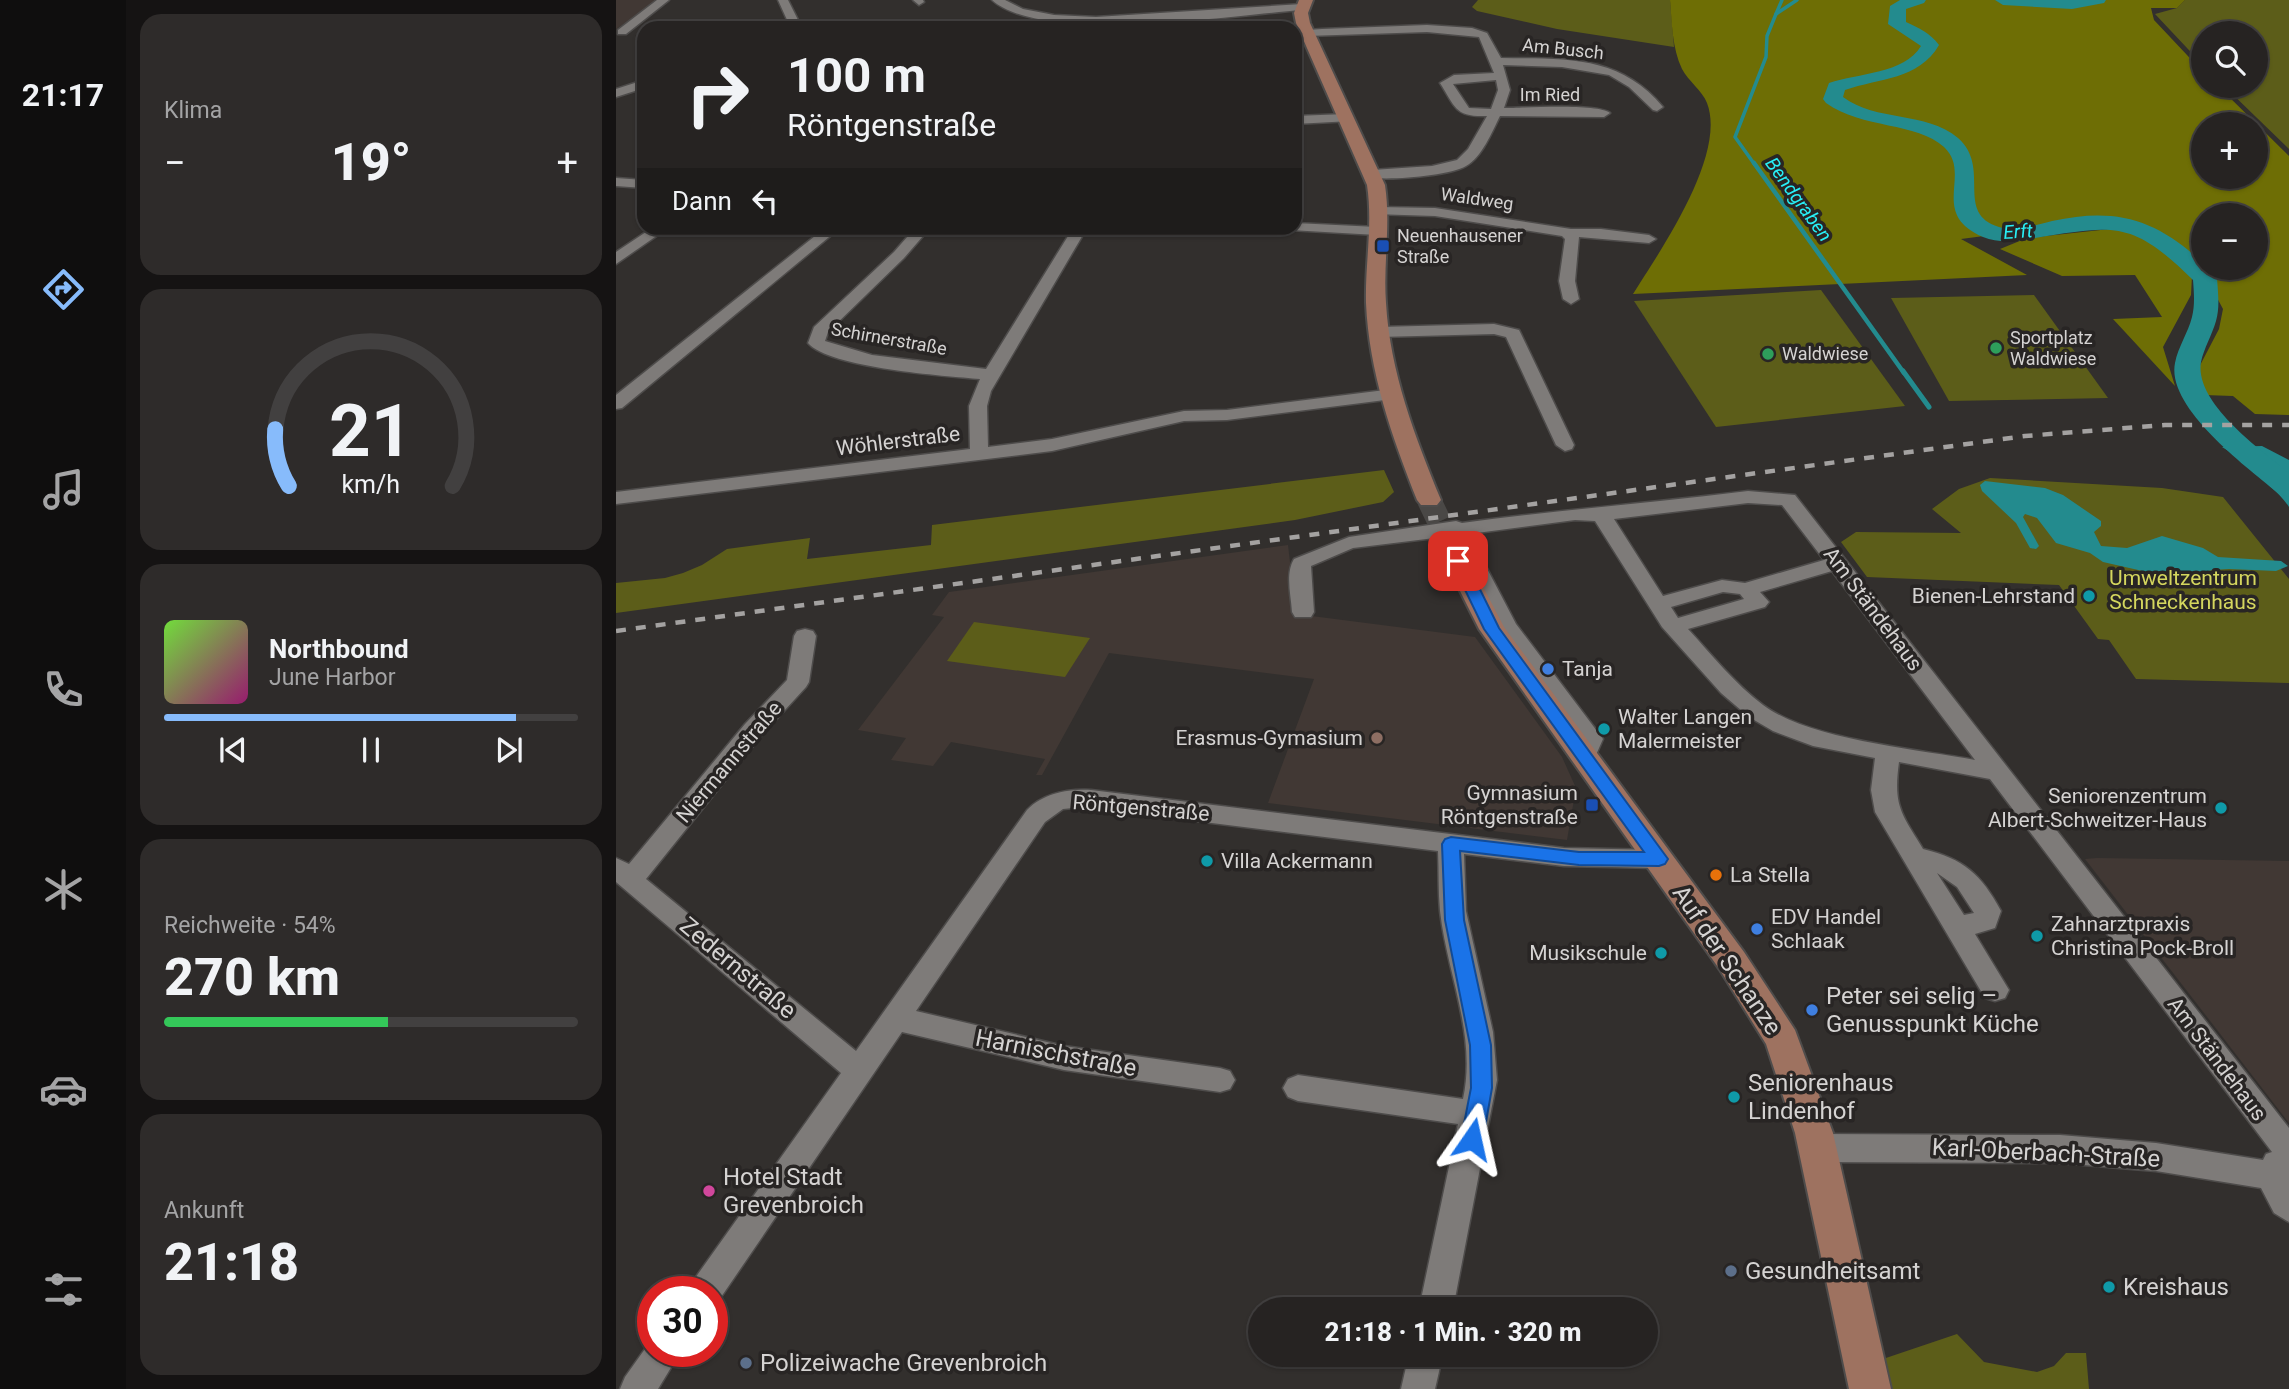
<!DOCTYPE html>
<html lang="de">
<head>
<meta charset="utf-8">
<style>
	body { margin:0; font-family:Roboto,sans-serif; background:#2e2b2a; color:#f1f3f6; height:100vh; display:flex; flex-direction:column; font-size:26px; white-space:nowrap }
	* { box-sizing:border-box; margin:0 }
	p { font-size:23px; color:#a4a4a5 }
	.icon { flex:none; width:38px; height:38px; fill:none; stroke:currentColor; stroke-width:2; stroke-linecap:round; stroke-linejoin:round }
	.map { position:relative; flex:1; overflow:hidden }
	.sheet { display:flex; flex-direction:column; gap:14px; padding:14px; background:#151313; width:490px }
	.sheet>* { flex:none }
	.top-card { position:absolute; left:21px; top:21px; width:665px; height:214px; border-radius:21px; box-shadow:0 2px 5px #0004,0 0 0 2px #424040; background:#262322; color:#f1f3f6; overflow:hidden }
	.fabs { position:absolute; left:1575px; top:21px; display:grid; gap:14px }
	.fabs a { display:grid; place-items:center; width:77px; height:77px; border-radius:50%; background:#262322; box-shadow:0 2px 5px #0004,0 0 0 2px #424040; font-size:35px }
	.speed { position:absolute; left:21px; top:1276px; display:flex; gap:14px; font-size:35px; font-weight:700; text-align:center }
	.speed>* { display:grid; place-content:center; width:91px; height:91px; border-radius:50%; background:#262322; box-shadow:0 2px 5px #0004,0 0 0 2px #424040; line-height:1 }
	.speed .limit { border:10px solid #d22; background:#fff; color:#111 }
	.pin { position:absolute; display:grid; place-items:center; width:60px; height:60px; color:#fff; margin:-30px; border-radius:14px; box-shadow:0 4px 10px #0006 }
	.me { position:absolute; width:77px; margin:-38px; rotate:11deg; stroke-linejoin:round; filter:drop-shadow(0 0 5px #0008) }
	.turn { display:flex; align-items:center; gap:24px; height:147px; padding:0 35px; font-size:32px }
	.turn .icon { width:91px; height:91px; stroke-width:2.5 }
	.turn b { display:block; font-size:49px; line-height:60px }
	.then { display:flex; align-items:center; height:66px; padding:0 35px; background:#0003; gap:14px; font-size:26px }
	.big { font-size:52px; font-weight:800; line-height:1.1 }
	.sheet .tile { flex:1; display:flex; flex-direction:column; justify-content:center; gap:10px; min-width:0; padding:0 24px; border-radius:21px; background:#2e2b2a }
	.sheet .dial { align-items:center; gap:0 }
	.dial svg { height:182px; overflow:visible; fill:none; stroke:#424040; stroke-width:7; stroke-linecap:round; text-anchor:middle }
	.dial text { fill:#f1f3f6; stroke:none }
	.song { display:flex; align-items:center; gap:21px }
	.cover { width:84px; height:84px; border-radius:10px; background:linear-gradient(135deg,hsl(100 70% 55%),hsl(320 70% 35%)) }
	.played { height:7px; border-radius:4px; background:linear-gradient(90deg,#87bbfb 85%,#424040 85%) }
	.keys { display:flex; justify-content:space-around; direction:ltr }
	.heat { display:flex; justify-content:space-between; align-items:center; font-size:38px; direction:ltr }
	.charge { height:10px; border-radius:5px; background:linear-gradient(90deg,#34c759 54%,#424040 0) }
	.trip { position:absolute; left:632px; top:1297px; width:410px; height:70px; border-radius:35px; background:#262322; box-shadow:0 2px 5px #0004,0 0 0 2px #424040; font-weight:800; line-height:70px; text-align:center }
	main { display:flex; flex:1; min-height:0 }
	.menu { display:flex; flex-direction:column; width:126px; justify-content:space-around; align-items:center; background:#0f0e0e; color:#a4a4a5 }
	.menu .icon { width:49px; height:49px }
	.menu .current { color:#87bbfb }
	.menu b { font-size:32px; color:#f1f3f6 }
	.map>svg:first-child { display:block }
	.built { fill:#413834 }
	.green { fill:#5c5d19 }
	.forest { fill:#6e6e05; fill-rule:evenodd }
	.water { fill:#238b8e }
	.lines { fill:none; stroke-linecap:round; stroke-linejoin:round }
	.stream-far2 { stroke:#238b8e; stroke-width:3.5 }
	.stream-far1 { stroke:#238b8e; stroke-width:4.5 }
	.stream { stroke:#238b8e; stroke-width:5 }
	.river { fill:#238b8e; fill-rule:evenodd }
	.major-tunnel { stroke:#4a4846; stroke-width:24; stroke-dasharray:24 12; stroke-linecap:butt }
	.minor-casing { stroke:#4e4c4b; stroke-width:3 }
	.major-casing { stroke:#4e4c4b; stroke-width:4 }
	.minor { fill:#7e7b79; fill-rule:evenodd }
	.major { fill:#9e7260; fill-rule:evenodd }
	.rail { stroke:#a4a2a1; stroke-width:4.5; stroke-dasharray:10 10; stroke-linecap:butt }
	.route { fill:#1a73e8; stroke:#114b97; stroke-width:2 }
	.transit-dot { fill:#1a4fb4; stroke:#282524; stroke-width:2.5 }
	.leisure-dot { fill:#2e9e5b; stroke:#282524; stroke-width:2.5 }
	.culture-dot { fill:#0f9aa8; stroke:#282524; stroke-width:2.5 }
	.shop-dot { fill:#3f7fe0; stroke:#282524; stroke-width:2.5 }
	.education-dot { fill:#8d6e63; stroke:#282524; stroke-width:2.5 }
	.food-dot { fill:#e8710a; stroke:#282524; stroke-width:2.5 }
	.hotel-dot { fill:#d1479c; stroke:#282524; stroke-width:2.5 }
	.service-dot { fill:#5c6f8a; stroke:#282524; stroke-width:2.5 }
	.labels { text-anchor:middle; stroke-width:7; stroke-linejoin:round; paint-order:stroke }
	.far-street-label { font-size:18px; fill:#d5d3d2; stroke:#282524 }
	.far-poi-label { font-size:18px; fill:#d5d3d2; stroke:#282524; text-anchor:start }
	.far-water-label { font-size:19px; font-style:italic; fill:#28eff6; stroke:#282524 }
	.street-label { font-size:21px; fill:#d5d3d2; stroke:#282524 }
	.park-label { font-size:21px; fill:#d4d65e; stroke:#282524 }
	.poi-label { font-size:21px; fill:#d5d3d2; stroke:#282524; text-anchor:start }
	.near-street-label { font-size:24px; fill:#d5d3d2; stroke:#282524 }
	.near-poi-label { font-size:24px; fill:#d5d3d2; stroke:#282524; text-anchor:start }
</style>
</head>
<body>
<main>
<nav class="menu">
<b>21:17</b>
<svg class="icon current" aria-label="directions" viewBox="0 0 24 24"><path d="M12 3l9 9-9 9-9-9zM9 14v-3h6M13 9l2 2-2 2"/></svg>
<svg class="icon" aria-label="music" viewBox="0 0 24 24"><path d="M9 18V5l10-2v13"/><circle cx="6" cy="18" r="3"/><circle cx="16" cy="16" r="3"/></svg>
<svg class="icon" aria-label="phone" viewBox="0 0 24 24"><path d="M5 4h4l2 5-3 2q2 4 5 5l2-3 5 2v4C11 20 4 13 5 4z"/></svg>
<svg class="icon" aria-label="climate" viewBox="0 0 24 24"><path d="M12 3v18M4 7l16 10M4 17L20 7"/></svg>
<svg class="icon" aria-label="car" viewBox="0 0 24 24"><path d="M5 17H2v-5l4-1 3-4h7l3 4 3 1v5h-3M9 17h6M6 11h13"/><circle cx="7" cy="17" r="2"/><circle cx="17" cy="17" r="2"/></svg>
<svg class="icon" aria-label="filters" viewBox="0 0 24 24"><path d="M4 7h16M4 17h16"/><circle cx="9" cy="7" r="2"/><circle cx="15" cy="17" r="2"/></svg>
</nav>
<section class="sheet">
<div class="tile"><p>Klima</p>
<div class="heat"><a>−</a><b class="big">19°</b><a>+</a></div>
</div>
<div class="tile dial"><svg viewBox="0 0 100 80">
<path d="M14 69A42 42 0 1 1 86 69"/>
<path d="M14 69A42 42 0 0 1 8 44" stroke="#87bbfb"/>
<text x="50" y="56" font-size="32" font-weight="700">21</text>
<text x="50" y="72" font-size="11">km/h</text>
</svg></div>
<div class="tile">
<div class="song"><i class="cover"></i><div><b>Northbound</b><p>June Harbor</p></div></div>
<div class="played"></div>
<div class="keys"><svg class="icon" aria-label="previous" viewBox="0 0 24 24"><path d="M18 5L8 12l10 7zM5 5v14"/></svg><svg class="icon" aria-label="pause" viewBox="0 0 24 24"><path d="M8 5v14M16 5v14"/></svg><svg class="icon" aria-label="next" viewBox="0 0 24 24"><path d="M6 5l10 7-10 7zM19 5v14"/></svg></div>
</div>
<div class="tile"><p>Reichweite · 54%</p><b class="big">270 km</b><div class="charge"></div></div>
<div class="tile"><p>Ankunft</p><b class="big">21:18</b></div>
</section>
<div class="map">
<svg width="1673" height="1389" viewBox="0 0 1673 1389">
	<rect width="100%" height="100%" fill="#322f2d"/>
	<g class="built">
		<polygon points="0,0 44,0 0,29"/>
		<polygon points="672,545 680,614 859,637 946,757 960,788 951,840 652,803 698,679 493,653 426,775 420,775 429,759 335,742 317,766 275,760 290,738 242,730 328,617 316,615 333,592"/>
		<polygon points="1481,858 1673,861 1673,1123 1469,859"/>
	</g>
	<g class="green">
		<polygon points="862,0 1054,0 1058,47 941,29 861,11 856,7"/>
		<polygon points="1569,0 1673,0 1673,149 1608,86 1640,86 1640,33 1587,33 1587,65 1539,14 1561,8"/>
		<polygon points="1205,290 1289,406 1100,427 1018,301"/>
		<polygon points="1418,295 1492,398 1333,401 1275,298"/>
		<polygon points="768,470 778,492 767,502 679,520 0,613 0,583 49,578 67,573 86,565 111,549 194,538 191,559 315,545 316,525"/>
		<polygon points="1374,478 1546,488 1607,497 1673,579 1673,683 1520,679 1493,640 1482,639 1443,585 1251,577 1225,542 1240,532 1345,533 1316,509 1343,489"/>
		<polygon points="358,622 474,638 449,677 331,661"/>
		<polygon points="1341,1334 1368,1362 1421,1372 1438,1366 1450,1353 1470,1353 1473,1389 1268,1389 1261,1361"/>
	</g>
	<g class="forest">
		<path d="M1054,0H1569L1561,8H1535L1538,20L1587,72V86H1602L1673,156V415L1639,414L1617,396L1588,395L1580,373L1603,329L1607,309L1591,279L1546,237L1531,228L1514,223L1477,222L1345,239L1411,275L1017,294C1044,251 1111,155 1091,103C1086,90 1072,81 1066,69C1056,48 1056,23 1054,0ZM1587,124H1640V177H1587ZM1587,215H1640V268H1587Z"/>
		<path d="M1503,228C1544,236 1552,242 1576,276L1575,295L1547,347L1559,386L1497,319L1546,317L1519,275L1446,276L1384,249L1411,238Z"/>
	</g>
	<g class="water">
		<path d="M1646,446L1673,460V507C1663,491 1646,483 1640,468L1606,447Z"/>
		<polygon points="1369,481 1429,488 1447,495 1485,521 1485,526 1478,532 1485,546 1511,548 1546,536 1587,548 1602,557 1665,561 1672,566 1660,571 1613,569 1596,570 1571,577 1553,577 1487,562 1474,553 1440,543 1421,518 1409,514 1407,517 1423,546 1420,549 1414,548 1400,523 1366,491 1364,485"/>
	</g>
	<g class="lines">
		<g class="stream-far2">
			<polyline points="1160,14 1166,0"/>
			<polyline points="1139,165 1119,137 1150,57 1151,36 1160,14 1181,0"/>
		</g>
		<polyline class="stream-far1" points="1138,163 1288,373"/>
		<polyline class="stream" points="1287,371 1313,407"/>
		<g class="river">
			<path d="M1284,0H1310L1308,3L1290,9V22C1303,28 1314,33 1323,45C1303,80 1263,78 1229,90L1227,97C1260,122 1310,111 1342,138C1376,168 1338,213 1383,227C1398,232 1421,225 1436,221C1500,207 1540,219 1587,263V268H1592L1601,278C1602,293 1604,307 1600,321C1596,335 1588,348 1585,362C1578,403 1645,450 1673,473V497L1663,494C1632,468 1550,408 1559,363C1562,347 1572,333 1576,317C1579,305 1578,293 1577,280C1516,220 1500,225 1419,238C1402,241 1384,244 1367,237C1312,213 1357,174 1328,147C1301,122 1246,129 1210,103L1207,99L1213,83C1242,73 1288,74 1305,46L1272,24L1274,6Z"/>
			<polygon points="1379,0 1490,0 1488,3 1456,9 1387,5"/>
		</g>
		<polyline class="major-tunnel" points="813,500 842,561"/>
		<defs>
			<g id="minor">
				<polygon points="41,0 53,0 10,34 2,34 2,30"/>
				<polygon points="162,0 172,0 182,20 180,22 172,22"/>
				<polygon points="297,0 307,0 308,2 303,5"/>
				<path d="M376,0H389L407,9L438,15L480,17L686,4L691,7L686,10C618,15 426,45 376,0Z"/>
				<path d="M811,25L856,28L871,33L885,58C948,59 1003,54 1047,107L1041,111L1037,110L1013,87L993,75L946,67L887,65L894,90L888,108C908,108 981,103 994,113L988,117L884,116C876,132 866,157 850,166C833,176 770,181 751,177V171L756,170L816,166L841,160L852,149L871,116C839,117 840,108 824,83L838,75L878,73L863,37L811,32L691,36L685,33L691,30L706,29ZM880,80L882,90L875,109L853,108L837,84Z"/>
				<polygon points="28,80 28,88 0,97 0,89"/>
				<polygon points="730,114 736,118 735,121 679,124 679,116"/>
				<polygon points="0,178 28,180 28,188 0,186"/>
				<polygon points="762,207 819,208 955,229 985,229 1033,235 1040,239 1033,243 963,237 959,281 963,299 955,304 947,299 943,281 949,239 946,236 819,216 757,214 755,211"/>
				<polygon points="679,223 761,227 768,231 761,235 674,230 672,228 679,228"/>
				<polygon points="36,228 52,228 0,264 0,252"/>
				<polygon points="209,228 224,228 6,408 0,409 0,395"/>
				<path d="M299,228H314L288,258L212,332L209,341L256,355L370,369L457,228H471L375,391L371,406L372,447L436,439L568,411L611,410L777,389L786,394L777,399L611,420L568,421L436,451L0,504V492L354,449L353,406L364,379C330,376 213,368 192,343L198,327L278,252Z"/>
				<polygon points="878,324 903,330 905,334 958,445 956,449 949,451 940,445 890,337 878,334 763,337 755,332 763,327"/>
				<path d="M1132,491L1179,495L1673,1128V1222L1658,1213L1645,1188L1540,1171L1444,1163L1201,1162L1190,1158L1186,1148L1190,1138L1201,1134L1444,1135L1540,1143L1647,1160L1650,1154L1656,1152L1374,779L1283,762C1277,806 1285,813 1307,849C1348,859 1365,874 1385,911L1379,928L1359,934L1393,990L1389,998L1379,1001L1369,998L1259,812L1255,790L1259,758L1197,746L1157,731L1133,717L1105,693L1046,627L979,521L959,520L853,534L900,624L987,739L976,764L968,766L960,764L956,758L963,740L879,626L835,536L737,548L695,566L698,612L695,617H679L676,612C675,595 669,574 678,559L733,537L840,521L846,523C941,510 1036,503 1132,491ZM1132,503L1166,505L1208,560L1129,583L1106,580L1047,596L998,519ZM1216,571L1359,760C1300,749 1194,740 1147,705C1119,684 1096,655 1072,629L1149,607L1153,602L1144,592ZM1107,592L1124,594L1128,599L1062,618L1055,607ZM1321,873L1341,887L1358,913L1348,915Z"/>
				<path d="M189,629L197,631L200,636L193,682L190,687L145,736L30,879L240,1051L411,810C428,793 452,789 475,790L948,848L1043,850L1052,852L1056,859L1052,866L1043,868L948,866L848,854L850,911L877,1032L881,1080L837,1309H803L842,1124L682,1101L672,1097L667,1088L672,1079L682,1075L847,1099C861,1035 831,974 824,911C822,891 823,871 822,851L467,807L447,809L429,822L300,1011L448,1046L604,1068L614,1071L619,1080L614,1089L604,1092L448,1070L286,1032L101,1303L96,1305V1292H73L77,1281L225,1073L0,882V858L13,864L129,724L171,680L178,636L181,631Z"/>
				<polygon points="36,1339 37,1351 65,1351 42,1389 4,1389 9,1377"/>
				<polygon points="793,1354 827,1354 819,1389 785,1389"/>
			</g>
			<g id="major">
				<path d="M683,0H697L692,13L694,23L769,185C775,225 767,264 770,303C774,372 799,437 825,500L821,505H805L801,500C776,437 753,372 750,303C749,263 757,225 751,185L680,23L678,13Z"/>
				<polygon points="842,553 851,556 888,627 1128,952 1179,1030 1217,1133 1275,1389 1233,1389 1179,1133 1150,1044 1104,970 863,629 829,561 833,556"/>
			</g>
		</defs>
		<use href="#minor" class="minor-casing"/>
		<use href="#major" class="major-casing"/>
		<use href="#minor" class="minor"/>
		<use href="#major" class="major"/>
		<polyline class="rail" points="0,631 1409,436 1549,425 1673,425"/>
	</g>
	<polygon class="route" points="842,557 850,561 883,628 1052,859 1049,864 1043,866 963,865 844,851 848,920 875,1045 876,1088 867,1139 863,1145 856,1148 848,1145 845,1139 855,1088 854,1045 829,920 826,844 829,839 835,837 963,852 1028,852 868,629 835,561"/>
	<g class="transit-dot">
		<rect x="760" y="239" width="14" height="14" rx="3.5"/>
		<rect x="969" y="798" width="14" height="14" rx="3.5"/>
	</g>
	<g class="leisure-dot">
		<circle cx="1380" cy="348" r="7"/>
		<circle cx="1152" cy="354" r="7"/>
	</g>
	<g class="culture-dot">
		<circle cx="1473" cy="596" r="7"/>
		<circle cx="988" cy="729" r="7"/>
		<circle cx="1605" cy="808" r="7"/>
		<circle cx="591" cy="861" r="7"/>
		<circle cx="1421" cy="936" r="7"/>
		<circle cx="1045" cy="953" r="7"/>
		<circle cx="1118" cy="1097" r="7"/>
		<circle cx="1493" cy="1287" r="7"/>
	</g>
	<g class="shop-dot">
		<circle cx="932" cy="669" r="7"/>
		<circle cx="1141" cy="929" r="7"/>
		<circle cx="1196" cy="1010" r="7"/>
	</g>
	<circle class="education-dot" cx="761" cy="738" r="7"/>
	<circle class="food-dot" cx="1100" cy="875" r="7"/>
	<circle class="hotel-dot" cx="93" cy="1191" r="7"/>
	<g class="service-dot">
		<circle cx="1115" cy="1271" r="7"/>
		<circle cx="130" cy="1363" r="7"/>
	</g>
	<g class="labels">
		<g class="far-street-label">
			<text transform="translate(947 49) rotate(6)" y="6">Am Busch</text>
			<text x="934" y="101">Im Ried</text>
			<text transform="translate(861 199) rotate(8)" y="6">Waldweg</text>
			<text transform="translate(273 339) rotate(10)" y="6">Schirnerstraße</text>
		</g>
		<g class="far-poi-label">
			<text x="781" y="242">Neuenhausener<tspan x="781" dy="21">Straße</tspan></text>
			<text x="1394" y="344">Sportplatz<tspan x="1394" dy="21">Waldwiese</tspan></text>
			<text x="1166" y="360">Waldwiese</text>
		</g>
		<g class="far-water-label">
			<text transform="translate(1183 199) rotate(54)" y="7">Bendgraben</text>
			<text transform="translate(1402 231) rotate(-4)" y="7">Erft</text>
		</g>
		<g class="street-label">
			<text transform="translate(282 441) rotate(-7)" y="7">Wöhlerstraße</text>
			<text transform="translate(1257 609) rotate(53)" y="7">Am Ständehaus</text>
			<text transform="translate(113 762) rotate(-50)" y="7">Niermannstraße</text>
			<text transform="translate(525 808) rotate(5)" y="7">Röntgenstraße</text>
			<text transform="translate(1601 1059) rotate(53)" y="7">Am Ständehaus</text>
		</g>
		<g class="park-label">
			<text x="1567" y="585">Umweltzentrum<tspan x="1567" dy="24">Schneckenhaus</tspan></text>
		</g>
		<g class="poi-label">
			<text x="1459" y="603" text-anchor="end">Bienen-Lehrstand</text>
			<text x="946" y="676">Tanja</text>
			<text x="1002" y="724">Walter Langen<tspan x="1002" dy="24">Malermeister</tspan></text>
			<text x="747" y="745" text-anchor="end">Erasmus-Gymasium</text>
			<text x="962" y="800" text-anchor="end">Gymnasium<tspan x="962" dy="24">Röntgenstraße</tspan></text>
			<text x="1591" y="803" text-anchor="end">Seniorenzentrum<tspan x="1591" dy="24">Albert-Schweitzer-Haus</tspan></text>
			<text x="605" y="868">Villa Ackermann</text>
			<text x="1114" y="882">La Stella</text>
			<text x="1155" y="924">EDV Handel<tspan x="1155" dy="24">Schlaak</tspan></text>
			<text x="1435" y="931">Zahnarztpraxis<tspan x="1435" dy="24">Christina Pock-Broll</tspan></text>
			<text x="1031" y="960" text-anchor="end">Musikschule</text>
		</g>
		<g class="near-street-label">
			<text transform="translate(1111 960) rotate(56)" y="8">Auf der Schanze</text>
			<text transform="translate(122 968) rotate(40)" y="8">Zedernstraße</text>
			<text transform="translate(440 1053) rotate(11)" y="8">Harnischstraße</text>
			<text transform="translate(1430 1153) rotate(3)" y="8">Karl-Oberbach-Straße</text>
		</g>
		<g class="near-poi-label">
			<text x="1210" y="1004">Peter sei selig –<tspan x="1210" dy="28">Genusspunkt Küche</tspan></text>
			<text x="1132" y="1091">Seniorenhaus<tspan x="1132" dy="28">Lindenhof</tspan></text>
			<text x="107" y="1185">Hotel Stadt<tspan x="107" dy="28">Grevenbroich</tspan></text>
			<text x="1129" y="1279">Gesundheitsamt</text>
			<text x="1507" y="1295">Kreishaus</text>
			<text x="144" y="1371">Polizeiwache Grevenbroich</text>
		</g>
	</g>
</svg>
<div class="fabs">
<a><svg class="icon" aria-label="search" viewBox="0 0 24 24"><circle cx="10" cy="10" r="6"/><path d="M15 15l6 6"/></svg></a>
<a>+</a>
<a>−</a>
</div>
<div class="speed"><div class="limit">30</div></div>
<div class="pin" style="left:842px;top:561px;background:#d93025"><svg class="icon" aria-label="arrive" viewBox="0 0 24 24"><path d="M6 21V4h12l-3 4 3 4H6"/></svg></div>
<svg class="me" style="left:856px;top:1139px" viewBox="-20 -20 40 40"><path d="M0-17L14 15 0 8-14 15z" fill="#1a73e8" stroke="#fff" stroke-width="4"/></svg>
<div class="trip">21:18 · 1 Min. · 320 m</div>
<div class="top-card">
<div class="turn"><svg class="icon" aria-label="right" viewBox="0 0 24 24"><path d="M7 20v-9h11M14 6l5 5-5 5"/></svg><div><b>100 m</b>Röntgenstraße</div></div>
<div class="then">Dann<svg class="icon" aria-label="left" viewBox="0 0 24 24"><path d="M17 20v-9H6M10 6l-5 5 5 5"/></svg></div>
</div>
</div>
</main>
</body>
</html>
